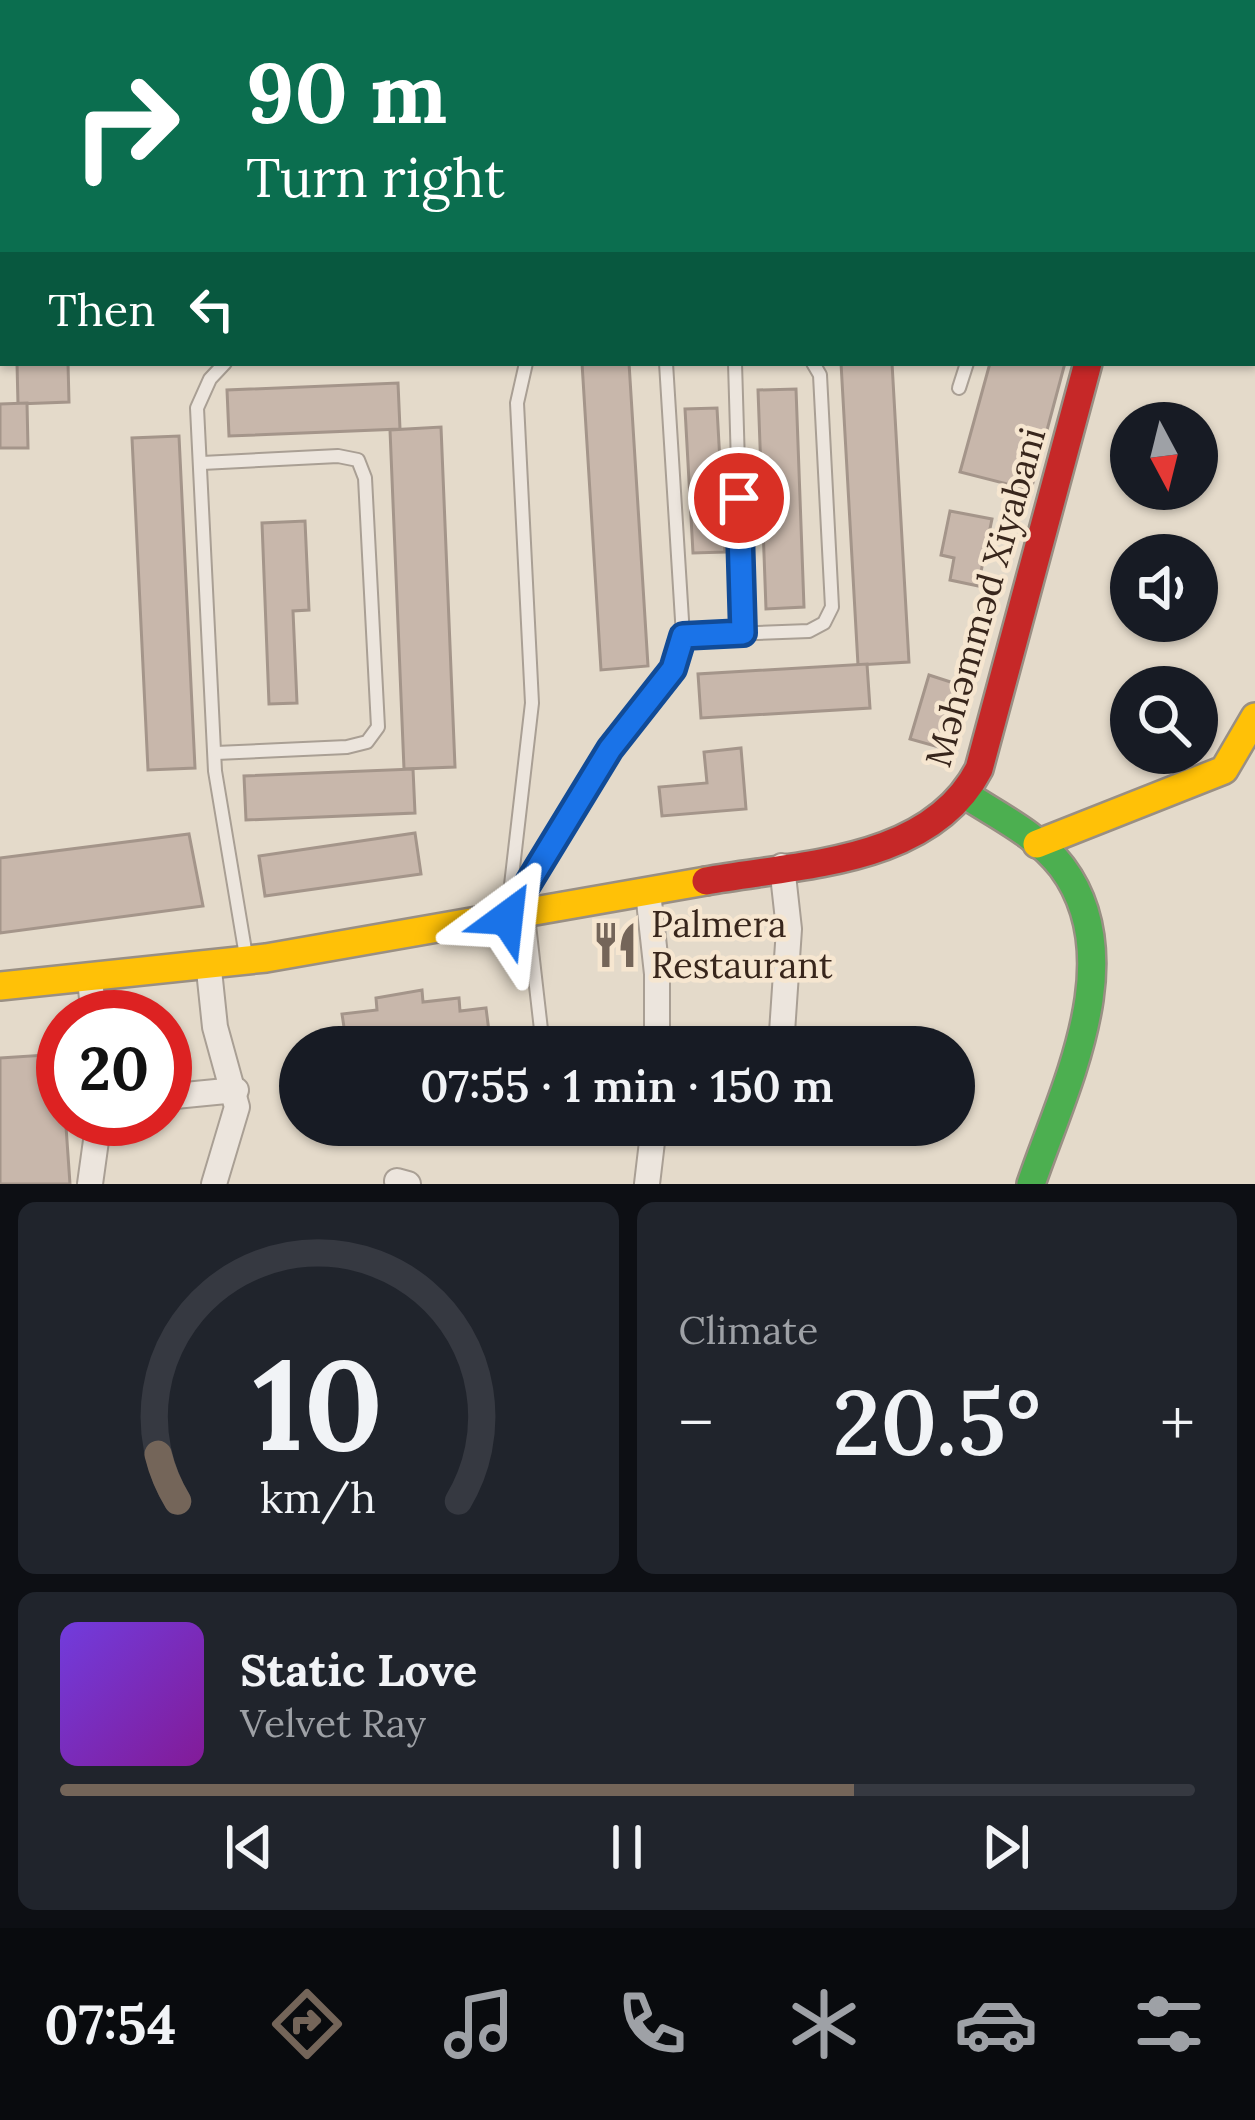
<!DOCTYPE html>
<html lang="en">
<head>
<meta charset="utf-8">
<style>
	body { margin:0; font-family:Lora,serif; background:#20242c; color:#f1f3f6; height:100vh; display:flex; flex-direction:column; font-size:45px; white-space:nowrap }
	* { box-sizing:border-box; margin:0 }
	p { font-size:39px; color:#9ea1a6 }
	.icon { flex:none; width:66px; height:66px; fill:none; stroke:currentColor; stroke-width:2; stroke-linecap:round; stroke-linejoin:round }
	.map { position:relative; height:1184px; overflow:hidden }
	.side { display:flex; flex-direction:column; gap:18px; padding:18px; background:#0d0f14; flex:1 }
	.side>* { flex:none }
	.guide { position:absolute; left:0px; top:0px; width:1257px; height:366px; box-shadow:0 3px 9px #0004; background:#0b6e4f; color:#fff; overflow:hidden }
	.needle { width:78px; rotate:173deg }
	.tools { position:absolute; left:1110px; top:402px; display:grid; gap:24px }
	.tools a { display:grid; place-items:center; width:108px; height:108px; border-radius:50%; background:#171b24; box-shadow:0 3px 9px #0004; font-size:60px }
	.speed { position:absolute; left:36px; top:990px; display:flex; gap:24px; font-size:60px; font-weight:700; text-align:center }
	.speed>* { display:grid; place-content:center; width:156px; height:156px; border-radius:50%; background:#171b24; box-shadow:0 3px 9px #0004; line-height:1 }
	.speed .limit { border:18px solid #d22; background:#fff; color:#111 }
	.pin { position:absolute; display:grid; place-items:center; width:102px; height:102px; color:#fff; margin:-51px; border:6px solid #fff; border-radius:50%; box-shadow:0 3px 12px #0007 }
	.me { position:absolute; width:132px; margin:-66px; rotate:30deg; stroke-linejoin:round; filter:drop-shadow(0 0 9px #0008) }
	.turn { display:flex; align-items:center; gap:42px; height:252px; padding:0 48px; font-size:54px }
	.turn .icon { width:156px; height:156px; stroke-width:2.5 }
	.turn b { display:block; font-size:84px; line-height:102px }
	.then { display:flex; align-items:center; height:114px; padding:0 48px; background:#0003; gap:24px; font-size:45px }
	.big { font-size:90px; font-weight:600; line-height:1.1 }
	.side .card { flex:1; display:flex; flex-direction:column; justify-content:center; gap:18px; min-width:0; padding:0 42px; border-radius:18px; background:#20242c }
	.side .dial { align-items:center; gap:0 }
	.dial svg { height:312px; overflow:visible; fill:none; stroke:#363941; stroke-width:7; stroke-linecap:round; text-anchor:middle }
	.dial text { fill:#f1f3f6; stroke:none }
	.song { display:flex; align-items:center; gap:36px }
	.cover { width:144px; height:144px; border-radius:18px; background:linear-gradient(135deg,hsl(260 70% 55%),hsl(290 70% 35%)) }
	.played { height:12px; border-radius:6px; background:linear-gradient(90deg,#746559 70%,#363941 70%) }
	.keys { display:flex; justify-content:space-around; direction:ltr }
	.heat { display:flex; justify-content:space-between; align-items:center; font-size:66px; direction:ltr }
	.side .tiles { flex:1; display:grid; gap:18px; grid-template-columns:1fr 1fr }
	.card:last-child { grid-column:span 2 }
	.trip { position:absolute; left:279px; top:1026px; width:696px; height:120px; border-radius:60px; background:#171b24; box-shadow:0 3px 9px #0004; font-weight:600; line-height:120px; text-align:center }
	.tabs { display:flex; height:192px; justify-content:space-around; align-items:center; background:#090b0e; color:#9ea1a6 }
	.tabs .icon { width:84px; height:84px }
	.tabs .selected { color:#746559 }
	.tabs b { font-size:54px; color:#f1f3f6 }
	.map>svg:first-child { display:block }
	.building { fill:#c8b7ab; stroke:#a4958a; stroke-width:3 }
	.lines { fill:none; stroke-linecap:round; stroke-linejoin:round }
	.lane-casing { stroke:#a99f94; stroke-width:16 }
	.street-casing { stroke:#a99f94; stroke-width:28 }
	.fast-casing { stroke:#998f84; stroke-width:32 }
	.slow-casing { stroke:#998f84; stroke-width:32 }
	.jam-casing { stroke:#998f84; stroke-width:32 }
	.lane { stroke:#ece5dd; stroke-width:12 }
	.street { stroke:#ece5dd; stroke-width:24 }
	.fast { stroke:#4caf50; stroke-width:27 }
	.slow { stroke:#ffc107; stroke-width:27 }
	.jam { stroke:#c62828; stroke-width:27 }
	.route-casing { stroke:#114b97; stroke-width:30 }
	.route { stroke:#1a73e8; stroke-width:21 }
	.labels { text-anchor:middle; stroke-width:9; stroke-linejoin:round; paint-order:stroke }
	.street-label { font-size:36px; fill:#38261c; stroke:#f6e6d0 }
	.poi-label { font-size:36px; fill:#38261c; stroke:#f6e6d0; text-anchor:start }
</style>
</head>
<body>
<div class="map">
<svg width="1255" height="1184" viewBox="0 0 1255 1184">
	<rect width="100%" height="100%" fill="#e4daca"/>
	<g class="building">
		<rect x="496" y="0" width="91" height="3"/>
		<polygon points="17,363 68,363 69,402 18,404"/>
		<polygon points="582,363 629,363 648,666 601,670"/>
		<polygon points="841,363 892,363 909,662 858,665"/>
		<polygon points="990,363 1065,363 1031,490 960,472"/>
		<polygon points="398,383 400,429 229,436 227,390"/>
		<polygon points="796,389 804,607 766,609 758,390"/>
		<polygon points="27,403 28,448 0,448 0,404"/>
		<polygon points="717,408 725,552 693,553 685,409"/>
		<polygon points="441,427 455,767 404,769 390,430"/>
		<polygon points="179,436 195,768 148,770 132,438"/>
		<polygon points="950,511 992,519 978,586 950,580 954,558 941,555"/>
		<polygon points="305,521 309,610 293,611 297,703 269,704 262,523"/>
		<polygon points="867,664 870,708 701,718 698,674"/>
		<polygon points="929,675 960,685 942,748 910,739"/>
		<polygon points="741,748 746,809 662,816 659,787 707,783 704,752"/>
		<polygon points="413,769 415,813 246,820 244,776"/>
		<polygon points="415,833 421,874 265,896 259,856"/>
		<polygon points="189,834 203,906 0,933 0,858"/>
		<polygon points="422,990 423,1002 459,998 460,1011 486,1008 491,1047 347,1047 342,1014 377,1010 376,998"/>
		<polygon points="61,1054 70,1184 0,1184 0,1058"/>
	</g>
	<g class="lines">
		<defs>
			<g id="lane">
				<polyline points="330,0 330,3"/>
				<polyline points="819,0 820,3"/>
				<polyline points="961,0 961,3"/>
				<polyline points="1061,0 1061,3"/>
				<polyline points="1132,0 1139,1"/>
				<polyline points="477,3 477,0"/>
				<polyline points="620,3 620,0"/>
				<polyline points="1254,281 1255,282"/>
				<polyline points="225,363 210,379 197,408 215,771 246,956"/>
				<polyline points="735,363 743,633"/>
				<polyline points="959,388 967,363"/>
				<polyline points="202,463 338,456 358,460 365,478 378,727 367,742 347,747 216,753"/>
				<polyline points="683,636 809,631 824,623 832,607 820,375 813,363"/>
				<polyline points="508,911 532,703 517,403 526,363"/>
				<polyline points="511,912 610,749 673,669 683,636 666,363"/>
				<polyline points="528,916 543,1047"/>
			</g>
			<g id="street">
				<polyline points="648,892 657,974 657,1047"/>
				<polyline points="209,970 215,1027 237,1107 214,1184"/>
				<polyline points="90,980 94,1017"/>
				<polyline points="781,1047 789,929 782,866"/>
				<polyline points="165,1097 236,1090"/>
				<polyline points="397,1181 408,1184"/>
				<polyline points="90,1184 99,1119"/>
				<polyline points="647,1184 654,1125"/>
			</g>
			<path id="fast" d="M966,795C998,816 1038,835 1062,867C1131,959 1063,1090 1031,1184"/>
			<g id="slow">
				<polyline points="1185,3 1186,0"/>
				<polyline points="1037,844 1224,770 1255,717"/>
				<polyline points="0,986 266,958 706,881"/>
			</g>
			<path id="jam" d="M706,881C799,864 930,864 979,769L1088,363"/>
		</defs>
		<use href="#lane" class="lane-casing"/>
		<use href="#street" class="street-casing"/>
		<use href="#fast" class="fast-casing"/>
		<use href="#slow" class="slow-casing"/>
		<use href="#jam" class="jam-casing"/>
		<use href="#lane" class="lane"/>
		<use href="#street" class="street"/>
		<use href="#fast" class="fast"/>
		<use href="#slow" class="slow"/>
		<use href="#jam" class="jam"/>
	</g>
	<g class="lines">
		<defs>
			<polyline id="route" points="507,918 610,749 673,669 683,636 743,633 739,498"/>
		</defs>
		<use href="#route" class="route-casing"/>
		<use href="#route" class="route"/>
	</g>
	<defs>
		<symbol id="restaurant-bare" viewBox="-9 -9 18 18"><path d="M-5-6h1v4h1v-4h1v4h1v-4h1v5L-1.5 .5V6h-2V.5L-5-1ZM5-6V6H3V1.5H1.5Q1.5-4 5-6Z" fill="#746559" stroke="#f6e6d0" stroke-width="2.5" paint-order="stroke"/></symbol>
	</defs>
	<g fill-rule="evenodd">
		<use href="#restaurant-bare" x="582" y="912" width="66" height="66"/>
	</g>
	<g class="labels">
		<g class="street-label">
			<text transform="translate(985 597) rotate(-74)" y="13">Məhəmməd Xiyabani</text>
		</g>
		<g class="poi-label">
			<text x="651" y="937">Palmera<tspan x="651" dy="41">Restaurant</tspan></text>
		</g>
	</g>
</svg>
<div class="tools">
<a><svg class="needle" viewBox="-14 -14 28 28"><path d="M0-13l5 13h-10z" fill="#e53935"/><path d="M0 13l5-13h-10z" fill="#9ea1a6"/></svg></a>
<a><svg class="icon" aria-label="sound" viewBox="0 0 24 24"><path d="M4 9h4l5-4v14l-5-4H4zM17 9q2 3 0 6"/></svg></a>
<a><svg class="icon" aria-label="search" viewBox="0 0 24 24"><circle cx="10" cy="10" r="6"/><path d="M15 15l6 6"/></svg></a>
</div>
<div class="speed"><div class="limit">20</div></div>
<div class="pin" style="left:739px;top:498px;background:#d93025"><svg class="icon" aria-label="arrive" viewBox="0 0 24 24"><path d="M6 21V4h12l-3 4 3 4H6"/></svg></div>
<svg class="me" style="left:507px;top:918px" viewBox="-20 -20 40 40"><path d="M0-17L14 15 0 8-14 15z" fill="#1a73e8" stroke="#fff" stroke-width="4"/></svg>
<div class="trip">07:55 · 1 min · 150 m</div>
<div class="guide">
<div class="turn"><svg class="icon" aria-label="right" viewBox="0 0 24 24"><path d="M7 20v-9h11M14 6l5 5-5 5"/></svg><div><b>90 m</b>Turn right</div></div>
<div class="then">Then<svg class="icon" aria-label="left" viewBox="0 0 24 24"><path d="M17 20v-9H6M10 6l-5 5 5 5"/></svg></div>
</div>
</div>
<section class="side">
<div class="tiles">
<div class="card dial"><svg viewBox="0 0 100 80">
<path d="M14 69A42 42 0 1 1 86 69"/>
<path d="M14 69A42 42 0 0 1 9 57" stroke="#746559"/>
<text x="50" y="56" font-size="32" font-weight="700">10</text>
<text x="50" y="72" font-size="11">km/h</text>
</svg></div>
<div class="card"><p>Climate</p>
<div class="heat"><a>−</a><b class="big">20.5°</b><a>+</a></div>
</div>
<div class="card">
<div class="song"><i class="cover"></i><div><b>Static Love</b><p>Velvet Ray</p></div></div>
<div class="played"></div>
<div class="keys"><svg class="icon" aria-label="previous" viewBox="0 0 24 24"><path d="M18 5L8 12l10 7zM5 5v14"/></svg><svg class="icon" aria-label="pause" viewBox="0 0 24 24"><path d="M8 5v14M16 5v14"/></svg><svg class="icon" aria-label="next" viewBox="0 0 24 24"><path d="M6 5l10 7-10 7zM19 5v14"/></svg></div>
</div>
</div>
</section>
<nav class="tabs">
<b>07:54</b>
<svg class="icon selected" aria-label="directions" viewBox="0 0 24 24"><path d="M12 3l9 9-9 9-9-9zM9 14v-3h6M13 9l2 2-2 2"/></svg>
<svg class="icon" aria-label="music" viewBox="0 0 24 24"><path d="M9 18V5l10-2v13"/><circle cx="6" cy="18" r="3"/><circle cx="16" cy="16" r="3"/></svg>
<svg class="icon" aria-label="phone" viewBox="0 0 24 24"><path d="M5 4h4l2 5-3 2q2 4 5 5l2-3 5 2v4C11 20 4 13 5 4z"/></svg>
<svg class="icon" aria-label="climate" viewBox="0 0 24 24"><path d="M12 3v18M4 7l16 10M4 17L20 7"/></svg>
<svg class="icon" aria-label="car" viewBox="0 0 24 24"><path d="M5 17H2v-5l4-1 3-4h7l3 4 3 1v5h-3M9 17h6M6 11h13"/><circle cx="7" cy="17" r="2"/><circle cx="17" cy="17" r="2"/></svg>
<svg class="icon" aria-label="filters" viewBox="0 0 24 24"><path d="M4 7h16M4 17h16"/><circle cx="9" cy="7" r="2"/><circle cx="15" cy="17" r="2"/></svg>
</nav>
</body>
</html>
